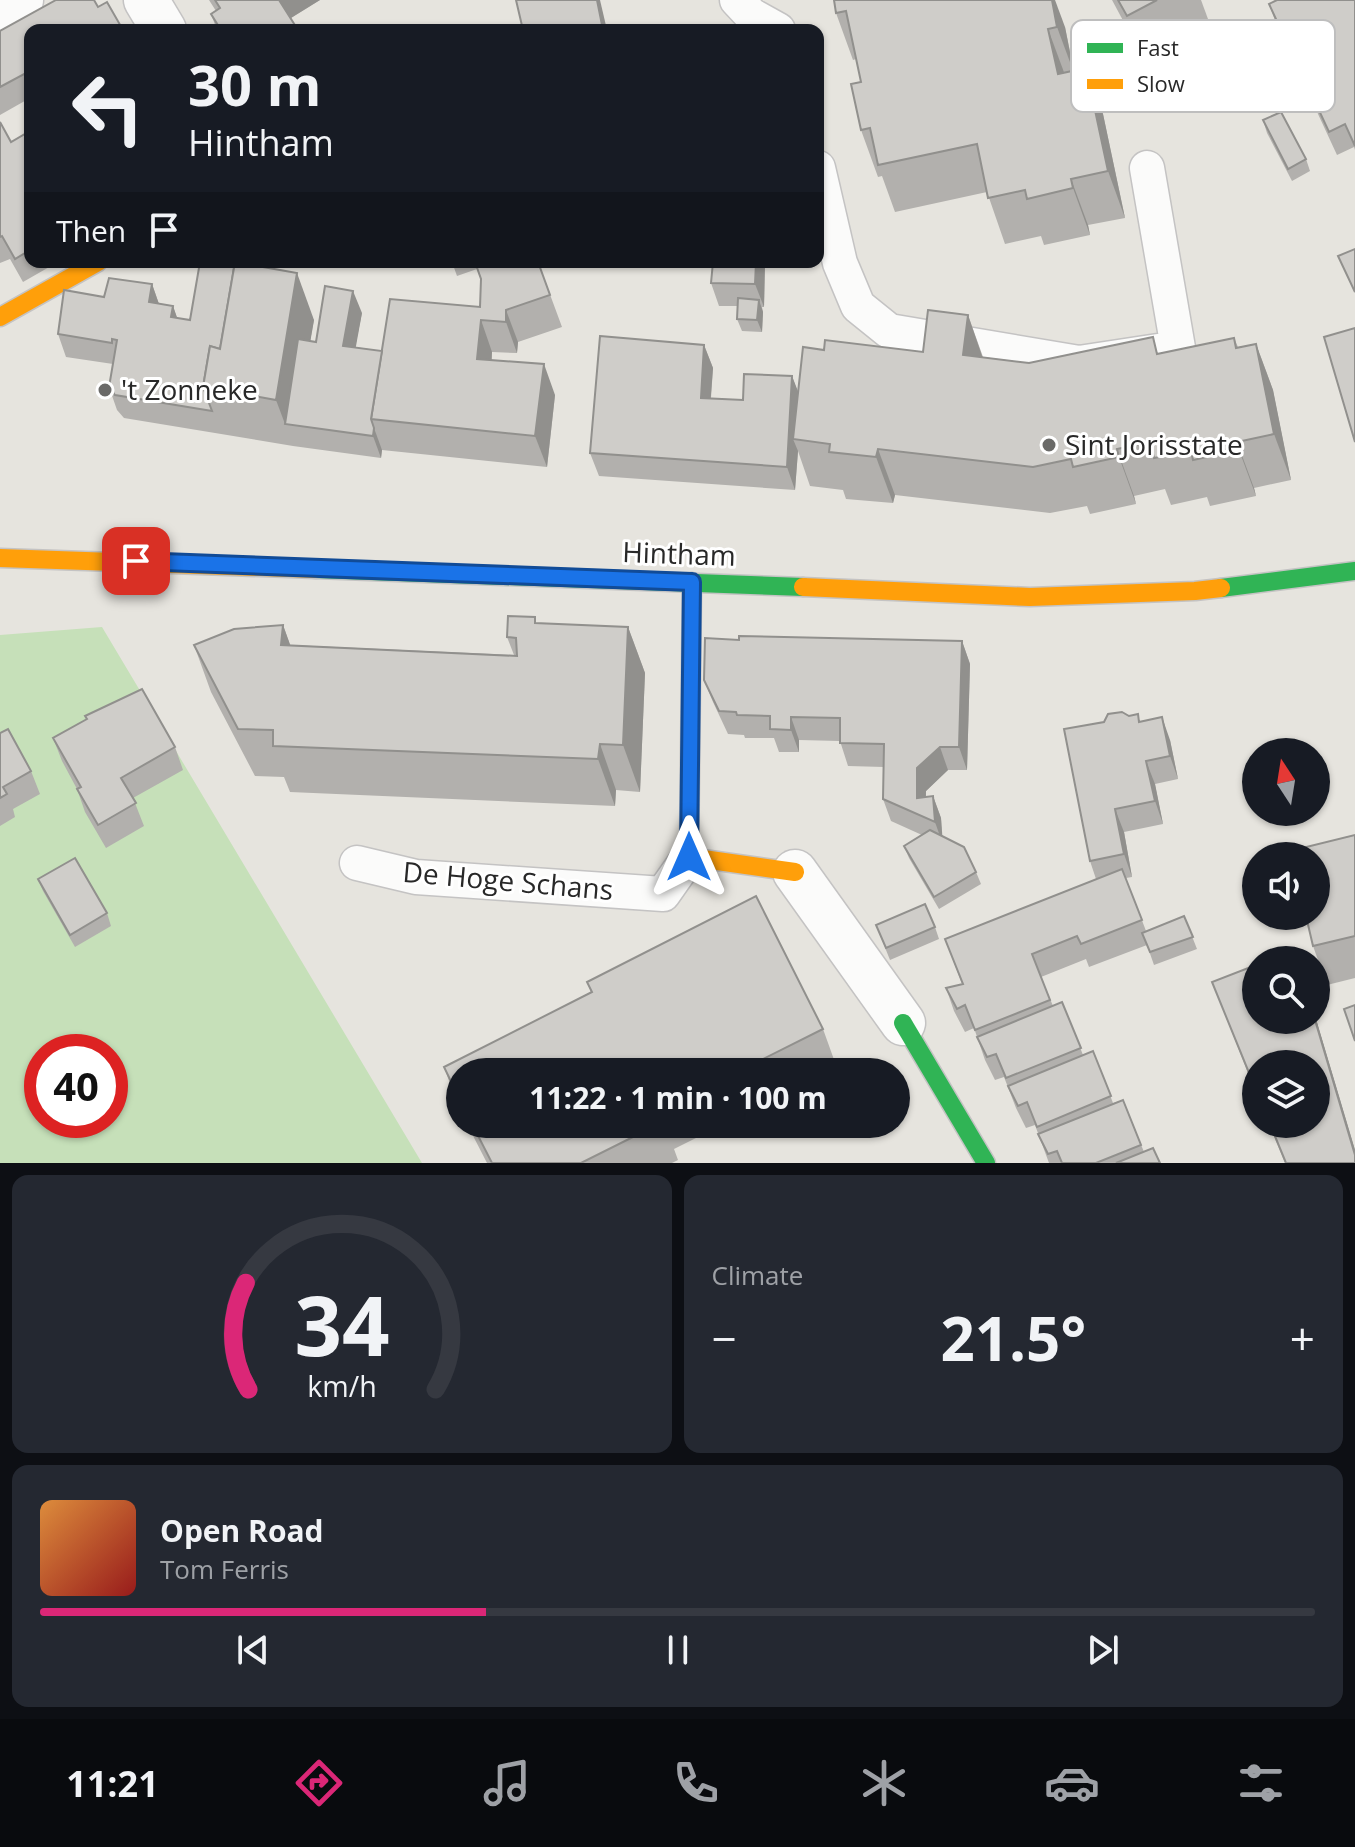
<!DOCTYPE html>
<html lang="en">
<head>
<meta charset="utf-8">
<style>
	body { margin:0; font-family:"Open Sans",sans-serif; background:#242831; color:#f1f3f6; height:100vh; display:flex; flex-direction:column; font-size:30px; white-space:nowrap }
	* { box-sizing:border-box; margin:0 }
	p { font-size:26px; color:#9ea1a6 }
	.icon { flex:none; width:44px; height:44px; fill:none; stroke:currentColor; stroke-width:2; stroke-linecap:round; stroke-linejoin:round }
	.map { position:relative; height:1163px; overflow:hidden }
	.side { display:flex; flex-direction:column; gap:12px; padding:12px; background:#0d0f14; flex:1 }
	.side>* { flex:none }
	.guide { position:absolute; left:24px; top:24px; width:800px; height:244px; border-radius:16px; box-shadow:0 2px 6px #0004; background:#171b24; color:#f1f3f6; overflow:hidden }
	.needle { width:52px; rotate:348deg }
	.fabs { position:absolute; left:1242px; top:738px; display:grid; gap:16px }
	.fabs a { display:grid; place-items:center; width:88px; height:88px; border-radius:50%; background:#171b24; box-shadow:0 2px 6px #0004; font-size:40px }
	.speed { position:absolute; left:24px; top:1034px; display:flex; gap:16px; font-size:40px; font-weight:700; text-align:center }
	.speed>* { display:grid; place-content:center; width:104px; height:104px; border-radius:50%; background:#171b24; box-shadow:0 2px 6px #0004; line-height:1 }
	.speed .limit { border:12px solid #d22; background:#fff; color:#111 }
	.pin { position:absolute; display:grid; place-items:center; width:68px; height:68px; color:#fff; margin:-34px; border-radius:16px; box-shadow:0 4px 12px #0006 }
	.me { position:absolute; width:88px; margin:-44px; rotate:0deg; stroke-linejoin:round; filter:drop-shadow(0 0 6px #0008) }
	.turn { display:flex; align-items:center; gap:28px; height:168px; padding:0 32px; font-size:36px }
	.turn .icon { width:104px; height:104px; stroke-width:2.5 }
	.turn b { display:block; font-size:56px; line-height:68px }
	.then { display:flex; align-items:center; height:76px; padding:0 32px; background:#0003; gap:16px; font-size:30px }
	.big { font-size:60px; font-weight:700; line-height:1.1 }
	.side .card { flex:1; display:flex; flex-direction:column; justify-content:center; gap:12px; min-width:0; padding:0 28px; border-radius:16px; background:#242831 }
	.side .dial { align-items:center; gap:0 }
	.dial svg { height:208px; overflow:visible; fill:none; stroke:#363941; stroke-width:7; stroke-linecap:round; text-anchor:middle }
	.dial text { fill:#f1f3f6; stroke:none }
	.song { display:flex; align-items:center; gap:24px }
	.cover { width:96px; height:96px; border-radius:12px; background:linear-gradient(135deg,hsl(30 70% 55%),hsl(0 70% 35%)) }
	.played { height:8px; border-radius:4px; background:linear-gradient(90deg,#db2777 35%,#363941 35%) }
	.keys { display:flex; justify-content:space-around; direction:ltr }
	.heat { display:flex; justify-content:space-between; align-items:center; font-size:44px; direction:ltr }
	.side .tiles { flex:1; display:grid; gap:12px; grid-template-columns:1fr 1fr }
	.card:last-child { grid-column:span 2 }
	.trip { position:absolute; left:446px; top:1058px; width:464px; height:80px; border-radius:40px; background:#171b24; box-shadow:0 2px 6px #0004; font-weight:700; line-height:80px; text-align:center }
	.tabs { display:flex; height:128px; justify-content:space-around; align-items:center; background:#090b0e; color:#9ea1a6 }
	.tabs .icon { width:56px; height:56px }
	.tabs .current { color:#db2777 }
	.tabs b { font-size:36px; color:#f1f3f6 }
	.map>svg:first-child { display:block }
	.green { fill:#c6e0b9; fill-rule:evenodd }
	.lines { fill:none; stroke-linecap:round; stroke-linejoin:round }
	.lane-casing { stroke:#c4c3c3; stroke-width:37 }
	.street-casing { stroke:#c4c3c3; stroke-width:47 }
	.fast-casing { stroke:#c4c3c3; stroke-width:21 }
	.slow-casing { stroke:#c4c3c3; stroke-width:21 }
	.lane { stroke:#fbfbfa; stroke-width:34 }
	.street { stroke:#fbfbfa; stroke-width:44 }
	.fast { stroke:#30b455; stroke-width:18 }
	.slow { stroke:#ff9f0a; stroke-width:18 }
	.wall { fill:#b2b0ad }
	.shaded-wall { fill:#91908d }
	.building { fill:#cfcdc9; stroke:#91908d; stroke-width:2 }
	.route-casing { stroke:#114b97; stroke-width:20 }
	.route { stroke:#1a73e8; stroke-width:14 }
	.poi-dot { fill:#6a6a68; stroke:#fff; stroke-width:3 }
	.labels { text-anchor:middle; stroke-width:6; stroke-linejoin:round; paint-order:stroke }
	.poi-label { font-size:28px; fill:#282828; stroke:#fff; text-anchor:start }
	.street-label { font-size:28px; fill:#282828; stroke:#fff }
	.key { fill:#fff; stroke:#bebebe; stroke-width:2 }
	.key-label { font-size:22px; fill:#282828 }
</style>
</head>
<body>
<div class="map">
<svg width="1355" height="1163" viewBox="0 0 1355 1163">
	<rect width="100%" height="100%" fill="#e6e4de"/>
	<path class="green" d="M102,627L422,1163H0V635ZM42,1052H110V1120H42Z"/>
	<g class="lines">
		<defs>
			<g id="lane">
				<polyline points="737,0 751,15 778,30"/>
				<polyline points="818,168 840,263 858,306 889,331 1079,363 1178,348 1147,168"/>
				<polyline points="357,863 416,877 663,894 689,857"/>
			</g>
			<g id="street">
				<polyline points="146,0 164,30"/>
				<polyline points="0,12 21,0"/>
				<polyline points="795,872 903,1023"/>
			</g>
			<g id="fast">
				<polyline points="316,569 803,587"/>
				<polyline points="1221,588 1355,571"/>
				<polyline points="903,1023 986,1163"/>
			</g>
			<g id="slow">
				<polyline points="0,317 98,262"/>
				<polyline points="0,558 316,569"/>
				<polyline points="692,582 689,857 795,872"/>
				<polyline points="803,587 1030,597 1195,591 1221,588"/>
			</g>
		</defs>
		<use href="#lane" class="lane-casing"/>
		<use href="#street" class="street-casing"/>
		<use href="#fast" class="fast-casing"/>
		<use href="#slow" class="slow-casing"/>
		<use href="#lane" class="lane"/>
		<use href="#street" class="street"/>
		<use href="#fast" class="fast"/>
		<use href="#slow" class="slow"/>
	</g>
	<g class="wall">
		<polygon points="209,0 320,0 291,18 298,30 217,30 211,14 216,11"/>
		<polygon points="834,0 1065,27 1074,71 1086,68 1103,114 1125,218 1088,225 1090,235 1044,245 1041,236 1005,244 987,192 895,212 882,176 878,177 861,130 861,82 856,59 853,60 836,13"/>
		<polygon points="1112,0 1201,0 1208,19 1141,54"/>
		<polygon points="1355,0 1355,150 1354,147 1337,155 1318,114 1310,91 1324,85 1312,59 1296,68 1277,26 1269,4"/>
		<polygon points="98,7 30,30 30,98 0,115 0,31"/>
		<polygon points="1230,30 1273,68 1277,80 1259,89 1235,42"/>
		<polygon points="1263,120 1306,159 1310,171 1292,181 1267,133"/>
		<polygon points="0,122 11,142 30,131 30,262 58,262 23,282 10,259 0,263"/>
		<polygon points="200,262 260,262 259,266 314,320 310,341 316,342 362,313 355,347 382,351 480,307 481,280 477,269 457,276 452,262 538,262 562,327 518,342 517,353 492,352 492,360 555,395 547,467 382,450 381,458 293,446 124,418 117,410 109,387 113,364 66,357 58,334 104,297 152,284 159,304 173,306 177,318 190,320"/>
		<polygon points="713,262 765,262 764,307 762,307 763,312 762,332 742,331 737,319 738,306 719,306 711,283"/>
		<polygon points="968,315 983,357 1029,363 1159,354 1234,338 1238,347 1256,344 1273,390 1291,480 1254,488 1256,496 1210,506 1207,497 1171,505 1165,489 1134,496 1136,504 1090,514 1087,506 1050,513 895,495 893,503 846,499 843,490 810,486 798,451 795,490 599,476 590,453 704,345 713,368 711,398 743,400 792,376 798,393 824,350 923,352"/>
		<polygon points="537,623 628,627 645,673 640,792 616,790 615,806 290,792 284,777 255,776 211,692 194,645 283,625 290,645 514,655 507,637"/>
		<polygon points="739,640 962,641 970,664 967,770 948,770 926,791 926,797 933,796 941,818 942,836 976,872 981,884 939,909 909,858 904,846 922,835 891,821 883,799 884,767 848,766 840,741 799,740 799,752 779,752 774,738 745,738 744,735 728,734 713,702 704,680"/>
		<polygon points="1140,722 1170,740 1178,779 1155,784 1163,824 1124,832 1132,877 1126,878 1146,931 1184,916 1197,949 1154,965 1147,945 1089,967 1086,959 1041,977 1053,1006 1062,1002 1083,1055 1093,1051 1113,1103 1123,1100 1144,1152 1160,1163 1049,1163 1035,1125 1026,1128 1016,1108 1004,1077 995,1080 985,1060 974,1028 965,1032 954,1011 946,988 962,984 945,939 1096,879 1090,861"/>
		<polygon points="0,733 31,771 40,794 13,809 15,817 0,826"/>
		<polygon points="53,738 175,747 183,770 133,798 144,826 106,848 85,812 77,789 62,761"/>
		<polygon points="1355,835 1355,978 1327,985 1313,946"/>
		<polygon points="38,879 107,913 111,926 75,947 43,891"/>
		<polygon points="876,925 935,927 939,939 890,960"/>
		<polygon points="587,982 823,1029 837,1068 828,1072 460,1072 460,1111 444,1067 591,992"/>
		<polygon points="1212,982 1316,1019 1355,1150 1355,1163 1285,1163 1269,1124 1316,1124 1256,1064 1256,1093"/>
		<polygon points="467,1124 724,1124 674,1149 678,1160 672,1163 487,1163"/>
	</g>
	<g class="shaded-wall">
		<polygon points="279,0 320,0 286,21"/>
		<polygon points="597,0 600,0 607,30 603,30"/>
		<polygon points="1052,0 1055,0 1065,27 1074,73 1057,27"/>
		<polygon points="1048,29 1065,75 1058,74"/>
		<polygon points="1086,68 1103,114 1125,218 1108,171"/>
		<polygon points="1071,179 1088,225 1090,235 1073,188"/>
		<polygon points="248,262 260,262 238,393"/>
		<polygon points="756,262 765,262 764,307 755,284"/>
		<polygon points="297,273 314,320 296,425 285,424 276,400"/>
		<polygon points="152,284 160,307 149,302"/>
		<polygon points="353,291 362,313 352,368 343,346"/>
		<polygon points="759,300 763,312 762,332 757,320"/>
		<polygon points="173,306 181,329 171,317"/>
		<polygon points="506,310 518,342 517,353 506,322"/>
		<polygon points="968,315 984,362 963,355"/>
		<polygon points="481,320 492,352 489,390 477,359"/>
		<polygon points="1256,344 1273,390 1291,480 1274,434"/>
		<polygon points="704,345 713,368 709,420 701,398"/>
		<polygon points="544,364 555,395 547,467 535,436"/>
		<polygon points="792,376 801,399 793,439 798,451 795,490 787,467"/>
		<polygon points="374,428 382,450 381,458 373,436"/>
		<polygon points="1237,442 1254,488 1256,496 1239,450"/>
		<polygon points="878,449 895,495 893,503 876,457"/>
		<polygon points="1117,449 1134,496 1136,504 1119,457"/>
		<polygon points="283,625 300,672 281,645"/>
		<polygon points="628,627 645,673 640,792 623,745"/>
		<polygon points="962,641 970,664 967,770 959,747"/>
		<polygon points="791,717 799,740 799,752 791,730"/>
		<polygon points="1162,717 1170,740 1178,779 1170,756"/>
		<polygon points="600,744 616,790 615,806 598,759"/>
		<polygon points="940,747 948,770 926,791 925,818 917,798 917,768"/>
		<polygon points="1146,761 1155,784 1163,824 1155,801"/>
		<polygon points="933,796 941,818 943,845 935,822"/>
		<polygon points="1115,809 1124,832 1132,877 1124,854"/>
		<polygon points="1316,1019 1355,1150 1355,1155 1315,1020"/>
	</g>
	<g class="building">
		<polygon points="56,0 94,0 98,7 107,2 123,30 30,30 30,71 0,87 0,31"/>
		<polygon points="215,0 279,0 298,30 221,30 211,14 220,8"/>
		<polygon points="516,0 597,0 603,30 523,30"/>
		<polygon points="834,0 1052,0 1057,27 1048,29 1058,74 1086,68 1108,171 1071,179 1073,188 1027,199 1025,190 988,198 977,144 878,165 870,128 861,130 851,84 861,82 846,11 836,13"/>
		<polygon points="1118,0 1157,0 1127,16"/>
		<polygon points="1277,0 1355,0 1355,146 1345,124 1329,132 1310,91 1326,84 1304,37 1288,45 1269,4"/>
		<polygon points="1281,112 1306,159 1288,169 1263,120"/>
		<polygon points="0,122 11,142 30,131 30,250 15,259 2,236 0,237"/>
		<polygon points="1355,249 1355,292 1338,256"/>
		<polygon points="200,262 235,262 220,349 210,346 203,387 212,411 115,395 109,387 117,340 112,339 112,343 58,334 64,290 104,297 109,278 152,284 149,302 173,306 171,317 190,320"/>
		<polygon points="235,262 297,273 276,400 203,387 210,346 220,349"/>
		<polygon points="475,262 538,262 550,295 506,310 506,322 481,320 477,359 544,364 535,436 371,419 390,299 480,307 481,279"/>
		<polygon points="713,262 756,262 755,284 711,283"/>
		<polygon points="325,286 353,291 343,346 382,351 371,419 374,428 373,436 285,424 298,339 316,342"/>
		<polygon points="738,298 759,300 757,320 737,319"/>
		<polygon points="928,310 968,315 963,355 1029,363 1153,337 1157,354 1234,338 1236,348 1256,344 1274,434 1237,442 1239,450 1193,460 1191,451 1154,458 1150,442 1117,449 1119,457 1073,467 1071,459 1033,467 878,449 876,457 829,452 830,444 793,439 803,347 824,350 825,340 923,352"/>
		<polygon points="1355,328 1355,442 1324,337"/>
		<polygon points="600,336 704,345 701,398 743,400 744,374 792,376 787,467 590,453"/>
		<polygon points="508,616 535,617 535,623 628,627 623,745 600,744 598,759 273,746 273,730 238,729 194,645 234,629 283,625 281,645 517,656 516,638 507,637"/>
		<polygon points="739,636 962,641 959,747 940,747 917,768 917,798 933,796 935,822 883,799 884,744 840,743 840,718 791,717 791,730 770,729 770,716 737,715 736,712 719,711 704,680 705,638 739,640"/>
		<polygon points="142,689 175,747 121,778 136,803 98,825 77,789 81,787 53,738 87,719 85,716"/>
		<polygon points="1122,712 1129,716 1138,714 1139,722 1162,717 1170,756 1146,761 1155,801 1115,809 1124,854 1090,861 1064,729 1104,722 1108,714"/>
		<polygon points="8,729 31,771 3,787 7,794 0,798 0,733"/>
		<polygon points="930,830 964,847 976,872 934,897 904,846"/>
		<polygon points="1355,835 1355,936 1313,946 1306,916 1316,916 1316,856 1291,856 1290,851"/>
		<polygon points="75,858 107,913 70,935 38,879"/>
		<polygon points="1122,869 1142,920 1081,944 1077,936 1032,954 1050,1000 975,1030 965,1005 957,1009 946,988 963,984 945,939"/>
		<polygon points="756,896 823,1029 737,1072 460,1072 460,1100 444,1067 592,992 587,982"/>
		<polygon points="925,904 935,927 886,948 876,925"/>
		<polygon points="1184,916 1193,937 1150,952 1142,933"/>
		<polygon points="1294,950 1297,960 1268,960"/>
		<polygon points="1256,965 1256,1020 1315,1020 1355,1155 1355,1163 1286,1163 1270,1124 1316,1124 1316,1064 1256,1064 1256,1090 1212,982"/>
		<polygon points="1062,1002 1081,1048 1006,1078 996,1054 987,1057 977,1037"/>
		<polygon points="1355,1005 1355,1041 1344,1009"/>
		<polygon points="1093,1051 1111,1096 1037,1127 1027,1102 1018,1106 1008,1086"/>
		<polygon points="1123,1100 1141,1145 1096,1163 1062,1163 1057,1151 1048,1154 1038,1134"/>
		<polygon points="472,1124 659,1124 581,1163 492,1163"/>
		<polygon points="1153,1148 1160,1163 1116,1163"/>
	</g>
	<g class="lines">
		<defs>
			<polyline id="route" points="136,561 692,582 689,857"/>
		</defs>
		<use href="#route" class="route-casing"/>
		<use href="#route" class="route"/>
	</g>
	<g class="poi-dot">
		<circle cx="105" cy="390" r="8"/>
		<circle cx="1049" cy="445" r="8"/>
	</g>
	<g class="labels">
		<g class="poi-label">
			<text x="121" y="400">'t Zonneke</text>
			<text x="1065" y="455">Sint Jorisstate</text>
		</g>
		<g class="street-label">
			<text transform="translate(679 554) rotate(2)" y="10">Hintham</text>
			<text transform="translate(508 881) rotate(5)" y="10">De Hoge Schans</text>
		</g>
	</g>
	<rect x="1071" y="20" width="264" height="92" rx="12" class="key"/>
	<rect x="1087" y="43" width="36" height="10" fill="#30b455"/>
	<rect x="1087" y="79" width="36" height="10" fill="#ff9f0a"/>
	<g class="key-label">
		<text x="1137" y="56">Fast</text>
		<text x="1137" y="92">Slow</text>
	</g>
</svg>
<div class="fabs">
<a><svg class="needle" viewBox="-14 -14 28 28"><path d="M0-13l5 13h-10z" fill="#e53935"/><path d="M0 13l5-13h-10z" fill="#9ea1a6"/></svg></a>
<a><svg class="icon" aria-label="sound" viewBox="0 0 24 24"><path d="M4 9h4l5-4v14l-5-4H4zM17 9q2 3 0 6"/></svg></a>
<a><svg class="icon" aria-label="search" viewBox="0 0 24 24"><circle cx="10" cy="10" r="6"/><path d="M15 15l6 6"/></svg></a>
<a><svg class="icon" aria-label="layers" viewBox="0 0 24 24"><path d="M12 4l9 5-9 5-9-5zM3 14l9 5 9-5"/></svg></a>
</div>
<div class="speed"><div class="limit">40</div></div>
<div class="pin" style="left:136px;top:561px;background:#d93025"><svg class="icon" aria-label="arrive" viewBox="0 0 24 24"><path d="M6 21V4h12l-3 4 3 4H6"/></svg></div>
<svg class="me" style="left:689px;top:857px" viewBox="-20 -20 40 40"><path d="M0-17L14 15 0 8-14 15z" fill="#1a73e8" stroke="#fff" stroke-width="4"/></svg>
<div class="trip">11:22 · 1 min · 100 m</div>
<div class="guide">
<div class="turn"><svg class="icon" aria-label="left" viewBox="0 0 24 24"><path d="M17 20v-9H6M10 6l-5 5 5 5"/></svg><div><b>30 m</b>Hintham</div></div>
<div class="then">Then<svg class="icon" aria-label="arrive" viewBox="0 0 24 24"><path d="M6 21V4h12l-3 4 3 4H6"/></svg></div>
</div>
</div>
<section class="side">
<div class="tiles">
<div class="card dial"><svg viewBox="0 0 100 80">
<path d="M14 69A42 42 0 1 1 86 69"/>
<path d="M14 69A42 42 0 0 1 13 28" stroke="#db2777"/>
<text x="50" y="56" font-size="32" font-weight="700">34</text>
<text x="50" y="72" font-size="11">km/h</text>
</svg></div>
<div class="card"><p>Climate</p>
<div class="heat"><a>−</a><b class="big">21.5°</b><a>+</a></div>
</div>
<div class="card">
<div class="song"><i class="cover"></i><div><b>Open Road</b><p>Tom Ferris</p></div></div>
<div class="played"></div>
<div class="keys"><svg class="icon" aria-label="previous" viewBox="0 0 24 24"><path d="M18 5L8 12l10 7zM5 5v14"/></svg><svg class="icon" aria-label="pause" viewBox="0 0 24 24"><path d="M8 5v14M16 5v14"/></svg><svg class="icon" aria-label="next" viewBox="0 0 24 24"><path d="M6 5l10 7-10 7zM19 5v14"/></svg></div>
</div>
</div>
</section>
<nav class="tabs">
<b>11:21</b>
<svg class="icon current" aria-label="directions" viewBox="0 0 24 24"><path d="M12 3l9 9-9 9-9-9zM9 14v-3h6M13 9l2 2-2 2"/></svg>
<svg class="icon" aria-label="music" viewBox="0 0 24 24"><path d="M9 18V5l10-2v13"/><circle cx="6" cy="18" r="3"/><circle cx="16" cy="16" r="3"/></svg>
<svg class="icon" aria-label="phone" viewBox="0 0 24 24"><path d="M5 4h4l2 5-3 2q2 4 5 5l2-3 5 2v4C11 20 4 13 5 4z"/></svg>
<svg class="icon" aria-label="climate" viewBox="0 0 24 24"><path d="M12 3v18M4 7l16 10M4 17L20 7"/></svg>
<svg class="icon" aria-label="car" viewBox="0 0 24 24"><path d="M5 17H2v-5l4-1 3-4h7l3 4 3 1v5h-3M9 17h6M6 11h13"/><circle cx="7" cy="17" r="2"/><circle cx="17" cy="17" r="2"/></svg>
<svg class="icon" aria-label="filters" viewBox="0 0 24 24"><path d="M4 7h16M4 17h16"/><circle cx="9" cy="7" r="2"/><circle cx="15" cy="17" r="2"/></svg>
</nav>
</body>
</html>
